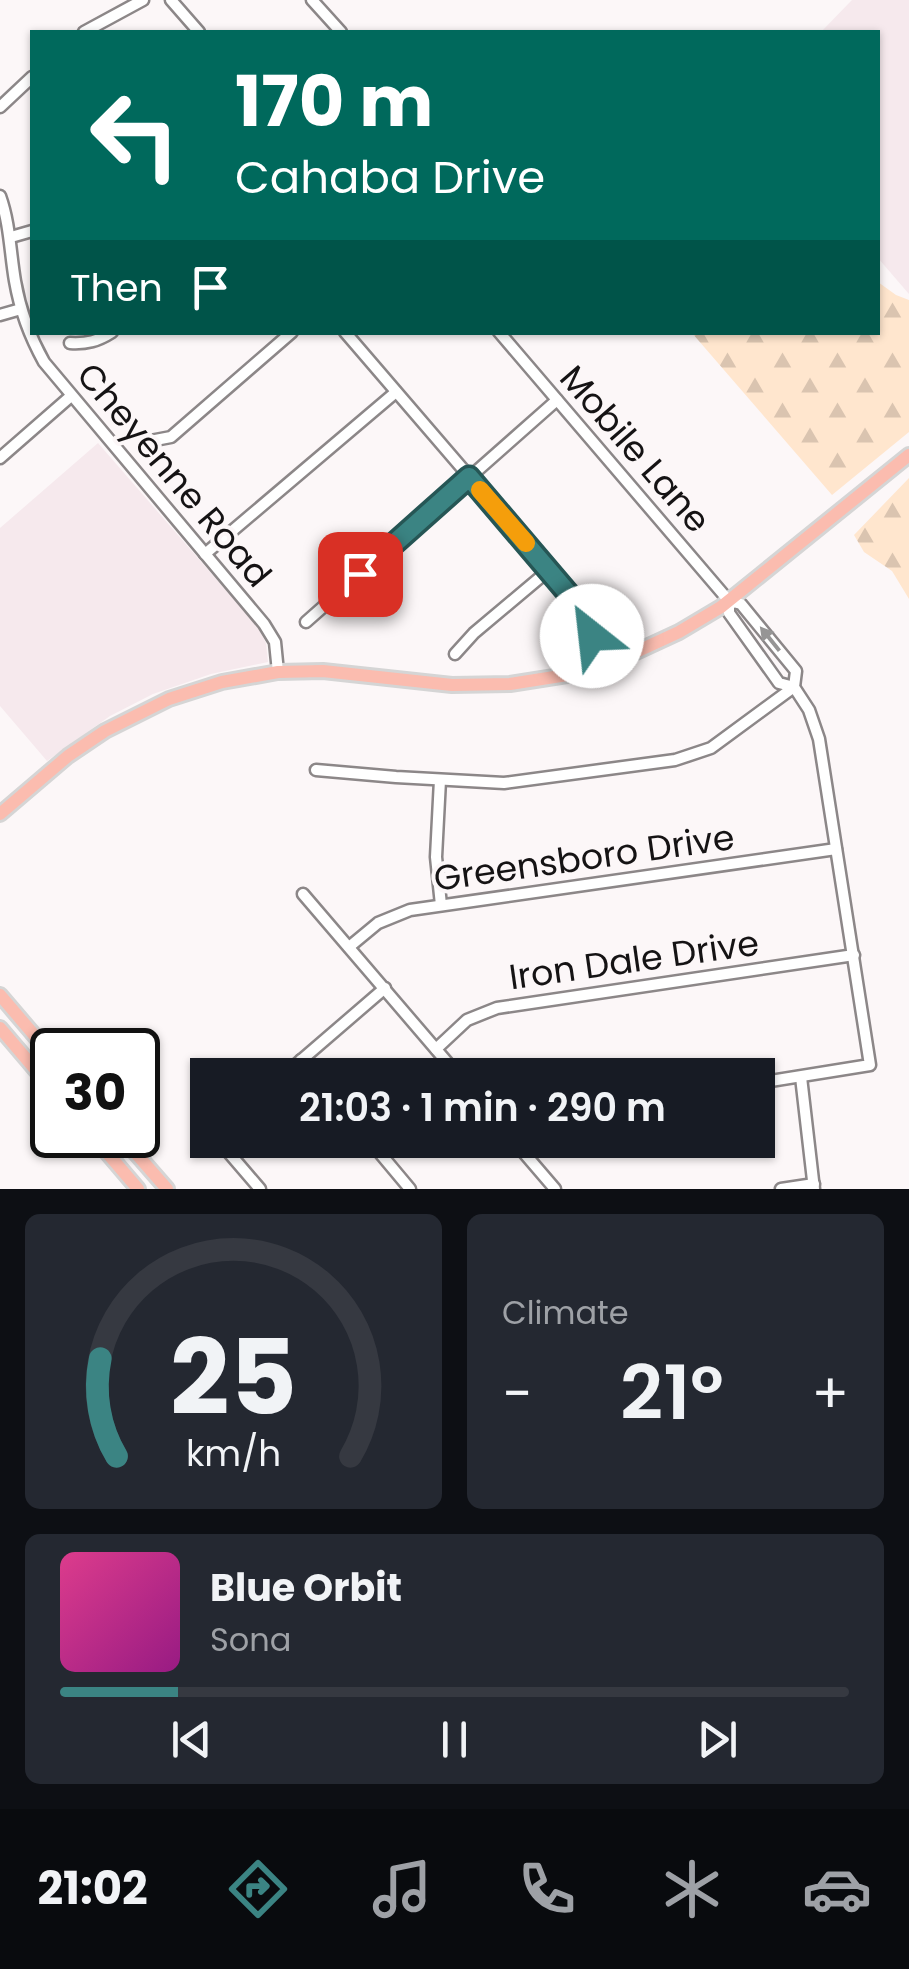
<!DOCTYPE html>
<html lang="en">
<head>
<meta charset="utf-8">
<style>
	body { margin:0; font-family:Poppins,sans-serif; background:#242831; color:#f1f3f6; height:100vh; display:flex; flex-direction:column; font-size:38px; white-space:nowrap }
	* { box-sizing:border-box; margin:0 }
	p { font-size:32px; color:#9ea1a6 }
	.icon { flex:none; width:55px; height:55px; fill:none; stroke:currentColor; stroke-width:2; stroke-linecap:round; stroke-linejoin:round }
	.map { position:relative; height:1189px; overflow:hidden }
	.sheet { display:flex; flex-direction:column; gap:25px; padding:25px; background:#0d0f14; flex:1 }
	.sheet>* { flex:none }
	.hud { position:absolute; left:30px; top:30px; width:850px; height:305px; border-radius:0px; box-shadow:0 2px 8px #0004; background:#00695c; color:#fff; overflow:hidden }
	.speed { position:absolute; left:30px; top:1028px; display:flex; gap:20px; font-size:50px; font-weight:700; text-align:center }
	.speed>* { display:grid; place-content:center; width:130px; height:130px; border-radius:50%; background:#171b24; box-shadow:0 2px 8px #0004; line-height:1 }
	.speed .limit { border:5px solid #111; border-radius:15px; background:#fff; color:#111 }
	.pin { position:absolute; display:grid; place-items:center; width:85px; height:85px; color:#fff; margin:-42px; border-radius:20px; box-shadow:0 5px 15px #0006 }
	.me { position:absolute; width:110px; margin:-55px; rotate:331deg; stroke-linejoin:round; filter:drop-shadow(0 0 8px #0008) }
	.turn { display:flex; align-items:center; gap:35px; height:210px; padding:0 40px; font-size:45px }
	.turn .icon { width:130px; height:130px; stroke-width:2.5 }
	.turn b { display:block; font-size:70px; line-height:85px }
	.then { display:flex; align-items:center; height:95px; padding:0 40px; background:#0003; gap:20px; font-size:38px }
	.big { font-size:75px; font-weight:600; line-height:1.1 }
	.sheet .widget { flex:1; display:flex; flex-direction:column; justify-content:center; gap:15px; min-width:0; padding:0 35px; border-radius:15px; background:#242831 }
	.sheet .dial { align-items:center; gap:0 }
	.dial svg { height:260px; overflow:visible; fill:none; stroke:#363941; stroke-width:7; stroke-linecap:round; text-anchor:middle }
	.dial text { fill:#f1f3f6; stroke:none }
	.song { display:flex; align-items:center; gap:30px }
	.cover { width:120px; height:120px; border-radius:15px; background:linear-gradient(135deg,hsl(330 70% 55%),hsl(310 70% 35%)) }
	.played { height:10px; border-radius:5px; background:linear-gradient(90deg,#3b8483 15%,#363941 15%) }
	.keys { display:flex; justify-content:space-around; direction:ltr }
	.heat { display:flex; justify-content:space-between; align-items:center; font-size:55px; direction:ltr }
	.sheet .tiles { flex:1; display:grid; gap:25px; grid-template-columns:1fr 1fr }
	.widget:last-child { grid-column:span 2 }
	.trip { position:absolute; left:190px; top:1058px; width:585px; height:100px; border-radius:0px; background:#171b24; box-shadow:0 2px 8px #0004; font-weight:600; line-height:100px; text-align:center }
	.tab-bar { display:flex; height:160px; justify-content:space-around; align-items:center; background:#090b0e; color:#9ea1a6 }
	.tab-bar .icon { width:70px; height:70px }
	.tab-bar .selected { color:#3b8483 }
	.tab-bar b { font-size:45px; color:#f1f3f6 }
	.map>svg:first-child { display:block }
	.built { fill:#f6e9ed }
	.forest { fill:url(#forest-firs) }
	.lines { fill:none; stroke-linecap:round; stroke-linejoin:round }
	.minor-casing { stroke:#8c8788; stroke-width:15 }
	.major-casing { stroke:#d5d5d5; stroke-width:18 }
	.minor { stroke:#fff; stroke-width:10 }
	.major { stroke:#fbbcaf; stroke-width:12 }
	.oneway { fill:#969595 }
	.route-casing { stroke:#265655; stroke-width:25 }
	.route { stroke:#3b8483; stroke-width:18 }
	.slow { stroke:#f59e0b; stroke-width:18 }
	.labels { text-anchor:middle; stroke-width:8; stroke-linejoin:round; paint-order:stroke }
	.street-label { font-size:35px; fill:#151314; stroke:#fcf7f8 }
</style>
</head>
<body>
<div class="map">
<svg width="909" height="1189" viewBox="0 0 909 1189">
	<defs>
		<pattern id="forest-firs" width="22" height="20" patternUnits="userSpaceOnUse" patternTransform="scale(2.5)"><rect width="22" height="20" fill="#ffe6ce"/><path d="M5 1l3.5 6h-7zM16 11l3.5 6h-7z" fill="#dac4b0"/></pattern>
	</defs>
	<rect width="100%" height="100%" fill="#fcf7f8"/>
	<g class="built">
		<polygon points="852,0 909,0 909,294 878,258 878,32 821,32"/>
		<polygon points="98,443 257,626 266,643 268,662 211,674 153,694 110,716 47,761 0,706 0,528"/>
	</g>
	<g class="forest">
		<polygon points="878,282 896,295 909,300 909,432 832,495 692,333 878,332"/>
		<polygon points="909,478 909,599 892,571 864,552 854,535"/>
	</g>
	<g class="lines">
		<defs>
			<g id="minor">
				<polyline points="171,0 199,32"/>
				<polyline points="312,0 341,32"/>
				<polyline points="84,32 143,0"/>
				<polyline points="0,107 32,77"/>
				<path d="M0,196C10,224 10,252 15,281C20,310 30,337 44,362L264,624L275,642L278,672"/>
				<polyline points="11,237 32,231"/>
				<polyline points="0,315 21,309"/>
				<polyline points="345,332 577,602 589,618 592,636"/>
				<polyline points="499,332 729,601"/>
				<path d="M70,343C87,344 98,341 112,332"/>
				<polyline points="150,441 171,437 292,332"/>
				<polyline points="0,458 71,396"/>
				<polyline points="205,554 396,392"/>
				<polyline points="729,601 741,604 796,671 794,687 809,710 819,739 870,1065 758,1083"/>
				<polyline points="729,601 729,613 779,683 794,687"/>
				<polyline points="306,622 557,400"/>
				<polyline points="455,654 474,633 549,570"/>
				<polyline points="316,770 396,777 504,783 675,760 711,748 794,687"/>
				<polyline points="440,780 436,857 441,905"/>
				<polyline points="303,894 458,1075"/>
				<polyline points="349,947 378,923 410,910 836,849"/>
				<polyline points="436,1049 467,1020 497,1008 854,955"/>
				<polyline points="301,1060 314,1075"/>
				<polyline points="284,1075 385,988"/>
				<polyline points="801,1077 814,1189"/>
				<polyline points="218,1140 260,1189"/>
				<polyline points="369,1140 410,1189"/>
				<polyline points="513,1140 555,1189"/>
				<polyline points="781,1189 814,1184"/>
			</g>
			<g id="major">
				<polyline points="0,814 68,756 105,731 169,699 222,682 278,672 323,671 452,685 510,684 567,675 625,657 679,632 721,607 909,455"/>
				<polyline points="0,995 52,1056"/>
				<polyline points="0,1028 52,1089"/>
				<polyline points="92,1135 138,1189"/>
				<polyline points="120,1135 167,1189"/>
			</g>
		</defs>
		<use href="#minor" class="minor-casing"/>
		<use href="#major" class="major-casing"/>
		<use href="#minor" class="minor"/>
		<use href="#major" class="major"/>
	</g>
	<defs><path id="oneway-solid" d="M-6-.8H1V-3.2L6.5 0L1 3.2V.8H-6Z" transform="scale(2.5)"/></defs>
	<use class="oneway" href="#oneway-solid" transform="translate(770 639) rotate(-129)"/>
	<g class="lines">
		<defs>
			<polyline id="route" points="360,574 469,477 589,618 592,636"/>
		</defs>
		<use href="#route" class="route-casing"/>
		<use href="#route" class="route"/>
		<polyline class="slow" points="480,490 526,543"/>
	</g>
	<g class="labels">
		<g class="street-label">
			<text transform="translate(635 449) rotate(49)" y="12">Mobile Lane</text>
			<text transform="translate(174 475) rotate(50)" y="12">Cheyenne Road</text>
			<text transform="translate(584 858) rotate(-8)" y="12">Greensboro Drive</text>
			<text transform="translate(634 960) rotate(-8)" y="12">Iron Dale Drive</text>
		</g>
	</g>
</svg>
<div class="speed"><div class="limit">30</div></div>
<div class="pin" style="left:360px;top:574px;background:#d93025"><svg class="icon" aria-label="arrive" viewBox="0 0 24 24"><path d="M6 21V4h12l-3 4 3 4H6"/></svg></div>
<svg class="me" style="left:592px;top:636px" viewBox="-20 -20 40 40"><circle r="19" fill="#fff"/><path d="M0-13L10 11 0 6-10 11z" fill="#3b8483"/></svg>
<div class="trip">21:03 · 1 min · 290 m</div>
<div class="hud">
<div class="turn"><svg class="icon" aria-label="left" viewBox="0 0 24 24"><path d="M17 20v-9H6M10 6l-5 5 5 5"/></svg><div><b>170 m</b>Cahaba Drive</div></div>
<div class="then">Then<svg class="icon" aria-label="arrive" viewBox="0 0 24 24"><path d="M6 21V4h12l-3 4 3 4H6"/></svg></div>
</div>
</div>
<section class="sheet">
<div class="tiles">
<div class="widget dial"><svg viewBox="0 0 100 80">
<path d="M14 69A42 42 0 1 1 86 69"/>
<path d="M14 69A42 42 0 0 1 9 39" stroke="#3b8483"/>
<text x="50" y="56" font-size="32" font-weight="700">25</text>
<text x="50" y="72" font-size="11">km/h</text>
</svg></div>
<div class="widget"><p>Climate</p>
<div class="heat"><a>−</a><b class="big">21°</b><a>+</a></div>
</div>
<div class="widget">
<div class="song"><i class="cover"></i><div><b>Blue Orbit</b><p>Sona</p></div></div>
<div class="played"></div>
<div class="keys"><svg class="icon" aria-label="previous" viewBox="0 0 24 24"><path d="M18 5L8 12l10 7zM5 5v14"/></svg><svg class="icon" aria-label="pause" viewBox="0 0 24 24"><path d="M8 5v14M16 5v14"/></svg><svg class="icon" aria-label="next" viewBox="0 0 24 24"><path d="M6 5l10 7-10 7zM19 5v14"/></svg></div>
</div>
</div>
</section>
<nav class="tab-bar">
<b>21:02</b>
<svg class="icon selected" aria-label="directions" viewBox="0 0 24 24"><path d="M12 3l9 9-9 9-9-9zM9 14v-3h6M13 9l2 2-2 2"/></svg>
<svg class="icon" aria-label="music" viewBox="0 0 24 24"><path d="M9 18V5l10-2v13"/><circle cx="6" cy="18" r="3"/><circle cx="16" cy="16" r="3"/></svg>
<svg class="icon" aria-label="phone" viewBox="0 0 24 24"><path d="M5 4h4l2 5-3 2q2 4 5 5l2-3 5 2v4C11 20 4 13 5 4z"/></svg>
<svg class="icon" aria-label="climate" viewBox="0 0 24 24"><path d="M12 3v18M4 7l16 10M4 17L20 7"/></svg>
<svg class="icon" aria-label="car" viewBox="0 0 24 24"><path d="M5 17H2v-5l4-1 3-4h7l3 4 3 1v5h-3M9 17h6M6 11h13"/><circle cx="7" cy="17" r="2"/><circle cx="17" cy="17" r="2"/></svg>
</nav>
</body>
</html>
